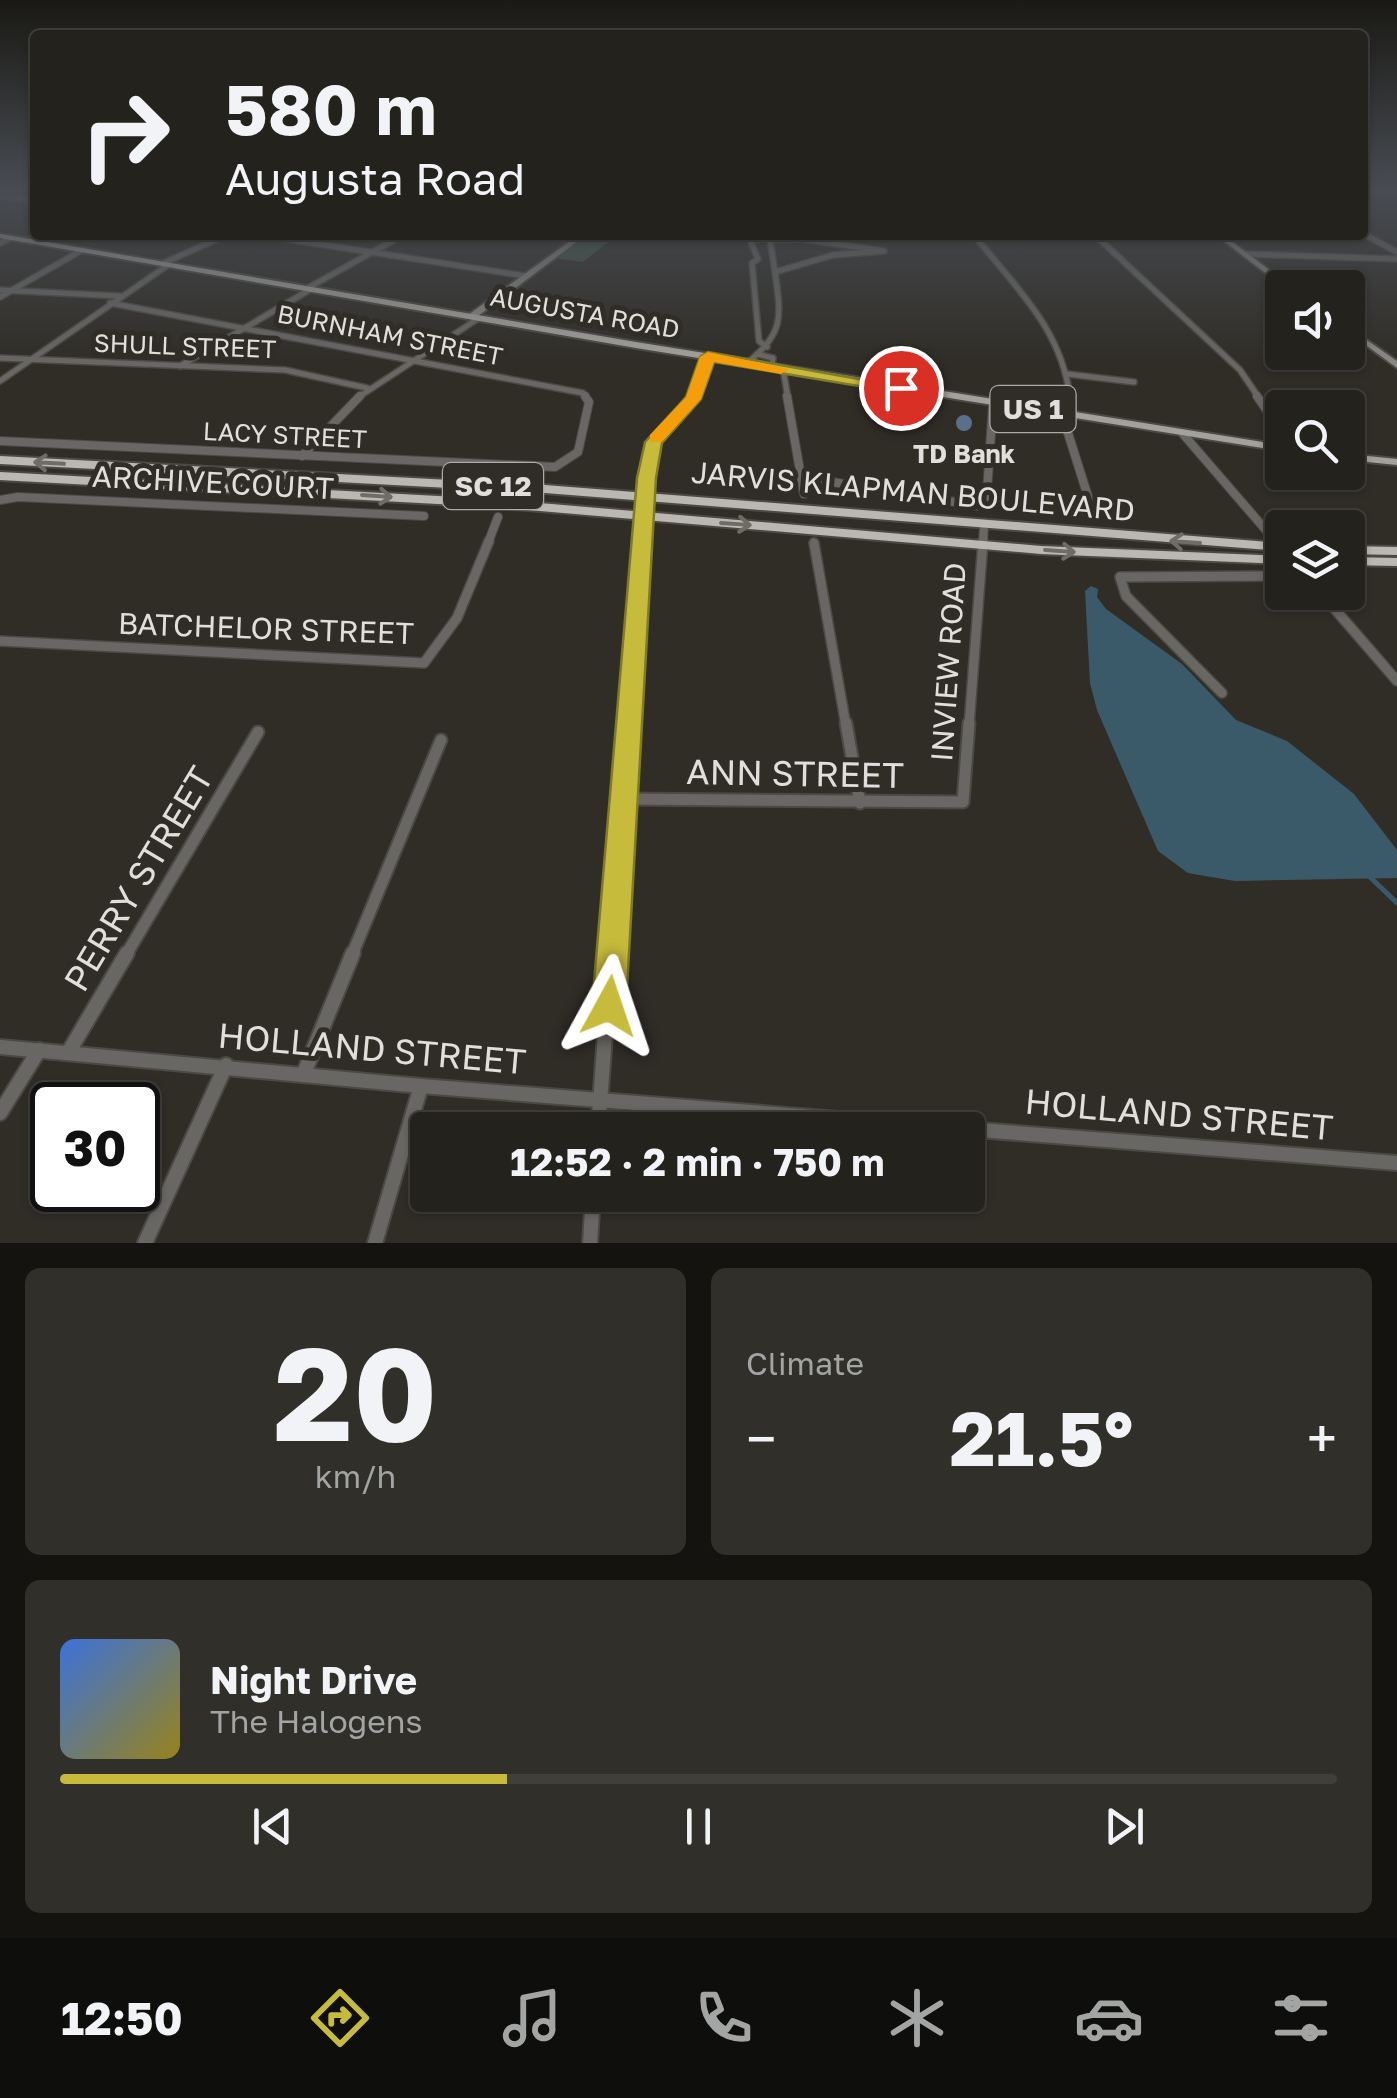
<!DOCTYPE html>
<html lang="en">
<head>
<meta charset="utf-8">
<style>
	body { margin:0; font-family:"Golos Text",sans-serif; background:#302f2a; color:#f1f3f6; height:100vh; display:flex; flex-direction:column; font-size:38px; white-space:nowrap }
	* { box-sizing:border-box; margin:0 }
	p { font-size:32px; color:#a3a4a4 }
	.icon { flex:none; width:55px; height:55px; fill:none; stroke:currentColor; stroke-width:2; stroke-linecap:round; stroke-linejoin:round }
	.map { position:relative; height:1243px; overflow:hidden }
	.drawer { display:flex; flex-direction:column; gap:25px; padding:25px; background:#141310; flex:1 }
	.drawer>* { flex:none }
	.hud { position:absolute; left:30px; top:30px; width:1338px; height:210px; border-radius:10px; box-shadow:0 2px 8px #0004,0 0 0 2px #413f3b; background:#24221d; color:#f1f3f6; overflow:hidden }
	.controls { position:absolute; left:1265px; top:270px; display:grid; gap:20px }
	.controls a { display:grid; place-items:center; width:100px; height:100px; border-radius:10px; background:#24221d; box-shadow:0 2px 8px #0004,0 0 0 2px #413f3b; font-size:50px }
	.speed { position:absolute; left:30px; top:1082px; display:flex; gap:20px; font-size:50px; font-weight:700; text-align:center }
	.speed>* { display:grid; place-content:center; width:130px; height:130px; border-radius:50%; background:#24221d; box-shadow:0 2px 8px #0004,0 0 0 2px #413f3b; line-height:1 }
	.speed .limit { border:5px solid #111; border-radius:15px; background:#fff; color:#111 }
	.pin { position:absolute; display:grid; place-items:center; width:85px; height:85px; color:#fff; margin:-42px; border:5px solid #fff; border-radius:50%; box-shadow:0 2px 10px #0007 }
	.me { position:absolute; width:110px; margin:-55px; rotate:5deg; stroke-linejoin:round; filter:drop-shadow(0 0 8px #0008) }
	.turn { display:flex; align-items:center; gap:35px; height:210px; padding:0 30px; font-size:45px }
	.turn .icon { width:130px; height:130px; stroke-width:2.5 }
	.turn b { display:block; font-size:70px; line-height:85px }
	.big { font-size:75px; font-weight:700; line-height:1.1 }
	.drawer .tile { flex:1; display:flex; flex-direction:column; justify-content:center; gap:15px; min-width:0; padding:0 35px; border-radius:15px; background:#302f2a }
	.drawer .dial { align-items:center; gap:0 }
	.dial b { font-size:130px; line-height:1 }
	.song { display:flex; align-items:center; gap:30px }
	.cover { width:120px; height:120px; border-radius:15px; background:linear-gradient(135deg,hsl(220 70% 55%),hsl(50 70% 35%)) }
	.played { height:10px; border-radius:5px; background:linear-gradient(90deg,#c7bb3c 35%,#413f3b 35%) }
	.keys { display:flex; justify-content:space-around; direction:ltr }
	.heat { display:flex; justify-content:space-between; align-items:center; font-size:55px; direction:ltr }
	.drawer .tiles { flex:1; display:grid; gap:25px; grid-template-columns:1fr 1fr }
	.tile:last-child { grid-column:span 2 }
	.trip { position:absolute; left:410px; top:1112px; width:575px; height:100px; border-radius:10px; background:#24221d; box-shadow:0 2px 8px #0004,0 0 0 2px #413f3b; font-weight:700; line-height:100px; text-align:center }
	.tabs { display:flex; height:160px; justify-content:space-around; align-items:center; background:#0e0e0c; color:#a3a4a4 }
	.tabs .icon { width:70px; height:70px }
	.tabs .on { color:#c7bb3c }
	.tabs b { font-size:45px; color:#f1f3f6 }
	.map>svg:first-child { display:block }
	.green { fill:#3f5648 }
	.water { fill:#3a5a6a }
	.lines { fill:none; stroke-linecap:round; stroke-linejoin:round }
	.stream { stroke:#3a5a6a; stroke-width:5 }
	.street-far4-casing { stroke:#4c4944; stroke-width:8 }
	.street-far3-casing { stroke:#4c4944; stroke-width:10 }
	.street-far2-casing { stroke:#4c4944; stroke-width:12 }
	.street-far1-casing { stroke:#4c4944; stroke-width:15 }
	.street-casing { stroke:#4c4944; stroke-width:18 }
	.secondary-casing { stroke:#4c4944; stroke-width:4 }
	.primary-casing { stroke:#4c4944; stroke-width:4 }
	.highway-casing { stroke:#4c4944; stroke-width:4 }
	.street-far4 { stroke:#686764; stroke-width:5 }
	.street-far3 { stroke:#686764; stroke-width:8 }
	.street-far2 { stroke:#686764; stroke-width:9 }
	.street-far1 { stroke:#686764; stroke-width:11 }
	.street { stroke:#686764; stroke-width:14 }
	.secondary { fill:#898883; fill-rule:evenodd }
	.primary { fill:#a3a19b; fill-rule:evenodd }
	.highway { fill:#bab8b0; fill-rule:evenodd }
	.oneway { stroke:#6e6c65 }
	.route { fill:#c7bb3c; stroke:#817a27; stroke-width:2.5 }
	.slow { fill:#f59e0b }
	.service-dot { fill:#5c6f8a; stroke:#302d27; stroke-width:4 }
	.labels { text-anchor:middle; stroke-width:10; stroke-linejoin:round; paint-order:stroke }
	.far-street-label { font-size:25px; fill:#e1dfdc; stroke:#302d27 }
	.far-poi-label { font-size:25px; font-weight:bold; fill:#e1dfdc; stroke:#302d27 }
	.shield { fill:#302d27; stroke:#acaaa6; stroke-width:2.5 }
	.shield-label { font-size:28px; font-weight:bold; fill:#e1dfdc }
	.street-label { font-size:30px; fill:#e1dfdc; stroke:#302d27 }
	.near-street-label { font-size:35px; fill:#e1dfdc; stroke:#302d27 }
</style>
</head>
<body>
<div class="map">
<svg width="1397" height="1243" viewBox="0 0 1397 1243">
	<rect width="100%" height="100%" fill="#302d27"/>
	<polygon class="green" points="569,235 617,235 583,262 552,258 574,242 564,239"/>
	<polygon class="water" points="1091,586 1098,589 1097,597 1106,609 1182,664 1236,720 1287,741 1354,794 1397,850 1397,878 1235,881 1188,873 1158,851 1097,710 1090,683 1085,591"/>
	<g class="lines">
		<polyline class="stream" points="1371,878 1397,903"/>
		<defs>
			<g id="street-far4">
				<polyline points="1362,192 1397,193"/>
				<polyline points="0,196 35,200"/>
				<polyline points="1362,233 1397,252"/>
				<polyline points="260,235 526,276"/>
				<path d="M974,235C1016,288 1062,329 1070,398"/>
				<polyline points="1095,235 1240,370 1259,398"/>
				<polygon points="801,239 884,251 833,255 775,272 770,240"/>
				<polyline points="31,241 48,235"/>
				<polyline points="0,243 11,238"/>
				<polyline points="1244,254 1397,259"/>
				<polyline points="164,263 226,235"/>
				<polyline points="306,289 403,235"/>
				<polyline points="0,290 120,296"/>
				<polyline points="0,297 82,250"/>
				<polyline points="110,303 583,393 586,398"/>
				<polyline points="767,347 759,341 752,263 758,259 750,240 774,238"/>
				<polyline points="757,354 773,358 772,367"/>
				<polyline points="0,358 285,370 367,388"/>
				<path d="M747,363C785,333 781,316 775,272"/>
				<polyline points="180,366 311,289"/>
				<polyline points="783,369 788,398"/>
				<polyline points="1067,374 1134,382"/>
				<polyline points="0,381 168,265"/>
				<polyline points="357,398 479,318"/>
				<polyline points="689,398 708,357"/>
			</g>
			<g id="street-far3">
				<polyline points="787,396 804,494"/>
				<polyline points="1070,396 1072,415"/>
				<polyline points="1257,396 1282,433"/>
				<polyline points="1062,414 1090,503"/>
				<polyline points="1183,434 1277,543"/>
				<polyline points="0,441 555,467 578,452 589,402 585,396"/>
				<polyline points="302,456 360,396"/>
				<polyline points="801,477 986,507 993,403"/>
				<polyline points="0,500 18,497 424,516"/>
				<polyline points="488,543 498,517"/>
				<polyline points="642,543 653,449 691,396"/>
				<polyline points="983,543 984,526"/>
			</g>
			<g id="street-far2">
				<polyline points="1275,541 1282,549"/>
				<polyline points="814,543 846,726"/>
				<polyline points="1320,592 1397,681"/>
				<polyline points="0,641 424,663 457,618 489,541"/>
				<polyline points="1222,693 1126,596 1120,577 1282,576"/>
				<polyline points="628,726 642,541"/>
				<polyline points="969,726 983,541"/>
			</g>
			<g id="street-far1">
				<polyline points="846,723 860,803"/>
				<polyline points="626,799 963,802 969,723"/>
				<polyline points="126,955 258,732"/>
				<polyline points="352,955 441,740"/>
				<polyline points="611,955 629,723"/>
			</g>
			<g id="street">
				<polyline points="0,1047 421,1086 1397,1163"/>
				<polyline points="68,1053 127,953"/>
				<polyline points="304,1073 353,953"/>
				<polyline points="0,1113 39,1050"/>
				<polyline points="598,1130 611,953"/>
				<polyline points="145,1243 226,1065"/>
				<polyline points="375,1243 421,1086"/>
				<polyline points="590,1243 593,1195"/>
			</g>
			<g id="secondary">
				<polygon points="532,235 548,235 578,241 474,319 468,319 468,315 569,242"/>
				<polygon points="1216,235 1223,235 1293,288 1285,288"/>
				<polygon points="1348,327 1397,361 1397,368 1348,332"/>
			</g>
			<g id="primary">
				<polygon points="0,234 636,342 1282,445 1282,451 636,348 0,238"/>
				<polygon points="1348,454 1397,459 1397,465 1348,460"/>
			</g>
			<g id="highway">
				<polygon points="0,456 545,485 1282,543 1282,551 545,493 0,464"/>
				<polygon points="0,472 493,499 1041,546 1282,556 1282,564 1041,554 493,507 0,480"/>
				<polygon points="1348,546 1397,547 1397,555 1348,554"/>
				<polygon points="1348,557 1397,558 1397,566 1348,565"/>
			</g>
		</defs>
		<use href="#street-far4" class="street-far4-casing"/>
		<use href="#street-far3" class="street-far3-casing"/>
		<use href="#street-far2" class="street-far2-casing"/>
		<use href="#street-far1" class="street-far1-casing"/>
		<use href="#street" class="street-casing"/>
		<use href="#secondary" class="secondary-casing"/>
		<use href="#primary" class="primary-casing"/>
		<use href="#highway" class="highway-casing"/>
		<use href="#street-far4" class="street-far4"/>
		<use href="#street-far3" class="street-far3"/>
		<use href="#street-far2" class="street-far2"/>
		<use href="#street-far1" class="street-far1"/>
		<use href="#street" class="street"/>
		<use href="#secondary" class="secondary"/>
		<use href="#primary" class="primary"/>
		<use href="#highway" class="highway"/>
	</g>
	<defs><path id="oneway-shaft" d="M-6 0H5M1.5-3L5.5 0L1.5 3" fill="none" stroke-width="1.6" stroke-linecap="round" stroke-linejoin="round" transform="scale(2.5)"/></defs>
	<g class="oneway">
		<use href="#oneway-shaft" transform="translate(49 463) rotate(-177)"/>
		<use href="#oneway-shaft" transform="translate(377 496) rotate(4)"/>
		<use href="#oneway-shaft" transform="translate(736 524) rotate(4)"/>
		<use href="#oneway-shaft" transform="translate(1185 542) rotate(-176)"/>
		<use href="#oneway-shaft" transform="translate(1060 551) rotate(4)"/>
	</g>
	<linearGradient id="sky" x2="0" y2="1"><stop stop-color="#1a1915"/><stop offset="0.52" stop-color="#484c52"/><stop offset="1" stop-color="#484c52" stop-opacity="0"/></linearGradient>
	<rect width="1397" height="364" fill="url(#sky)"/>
	<polygon class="route" points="708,352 909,388 901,393 714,362 701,399 662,443 656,478 626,1006 621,1018 609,1023 597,1018 592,1006 637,478 645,442 686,397 700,357"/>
	<polygon class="slow" points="708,352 789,369 781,374 714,362 701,399 662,442 650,442 650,435 686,397 700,357"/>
	<circle class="service-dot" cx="964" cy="423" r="10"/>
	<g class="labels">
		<g class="far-street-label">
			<text transform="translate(585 313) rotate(10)" y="9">AUGUSTA ROAD</text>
			<text transform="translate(390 335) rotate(11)" y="9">BURNHAM STREET</text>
			<text transform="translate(185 346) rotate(2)" y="9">SHULL STREET</text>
			<text transform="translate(285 435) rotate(3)" y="9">LACY STREET</text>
		</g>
		<g class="far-poi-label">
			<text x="964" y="463">TD Bank</text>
		</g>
		<g class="shield">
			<rect x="990.5" y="386" width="85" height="46" rx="8"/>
			<rect x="443" y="463" width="100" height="46" rx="8"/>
		</g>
		<g class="shield-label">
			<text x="1033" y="419">US 1</text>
			<text x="493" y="496">SC 12</text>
		</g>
		<g class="street-label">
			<text transform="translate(213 483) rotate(3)" y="10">ARCHIVE COURT</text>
			<text transform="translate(913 492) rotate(5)" y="10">JARVIS KLAPMAN BOULEVARD</text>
			<text transform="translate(266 629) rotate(2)" y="10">BATCHELOR STREET</text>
			<text transform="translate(949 662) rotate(-86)" y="10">INVIEW ROAD</text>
		</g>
		<g class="near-street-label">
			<text transform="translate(795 774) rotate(1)" y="12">ANN STREET</text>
			<text transform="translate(139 879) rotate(-59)" y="12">PERRY STREET</text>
			<text transform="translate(372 1049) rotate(5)" y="12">HOLLAND STREET</text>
			<text transform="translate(1179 1115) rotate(5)" y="12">HOLLAND STREET</text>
		</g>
	</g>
</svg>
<div class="controls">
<a><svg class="icon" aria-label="sound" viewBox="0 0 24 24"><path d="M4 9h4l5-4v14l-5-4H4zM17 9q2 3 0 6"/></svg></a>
<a><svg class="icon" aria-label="search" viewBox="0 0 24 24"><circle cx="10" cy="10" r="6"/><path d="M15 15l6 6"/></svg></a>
<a><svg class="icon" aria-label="layers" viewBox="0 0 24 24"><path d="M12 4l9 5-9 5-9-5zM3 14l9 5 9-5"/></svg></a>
</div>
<div class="speed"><div class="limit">30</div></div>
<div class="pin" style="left:901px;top:388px;background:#d93025"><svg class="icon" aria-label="arrive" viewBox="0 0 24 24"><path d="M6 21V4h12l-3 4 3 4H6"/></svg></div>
<svg class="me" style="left:609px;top:1006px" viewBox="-20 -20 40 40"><path d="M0-17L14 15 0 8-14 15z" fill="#c7bb3c" stroke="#fff" stroke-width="4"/></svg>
<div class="trip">12:52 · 2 min · 750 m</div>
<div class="hud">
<div class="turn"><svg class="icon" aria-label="right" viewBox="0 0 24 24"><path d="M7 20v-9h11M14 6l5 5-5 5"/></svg><div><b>580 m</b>Augusta Road</div></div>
</div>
</div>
<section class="drawer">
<div class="tiles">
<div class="tile dial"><b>20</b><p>km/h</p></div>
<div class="tile"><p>Climate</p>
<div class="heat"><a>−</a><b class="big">21.5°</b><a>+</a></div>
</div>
<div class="tile">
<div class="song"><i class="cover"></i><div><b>Night Drive</b><p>The Halogens</p></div></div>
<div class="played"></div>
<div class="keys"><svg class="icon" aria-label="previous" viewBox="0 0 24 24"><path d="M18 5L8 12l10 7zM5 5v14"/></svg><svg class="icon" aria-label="pause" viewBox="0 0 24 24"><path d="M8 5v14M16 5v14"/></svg><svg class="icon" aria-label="next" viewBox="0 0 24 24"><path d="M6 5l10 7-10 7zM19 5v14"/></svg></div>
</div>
</div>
</section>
<nav class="tabs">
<b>12:50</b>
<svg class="icon on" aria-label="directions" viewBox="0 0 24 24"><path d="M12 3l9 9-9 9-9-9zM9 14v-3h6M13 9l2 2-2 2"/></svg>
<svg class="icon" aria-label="music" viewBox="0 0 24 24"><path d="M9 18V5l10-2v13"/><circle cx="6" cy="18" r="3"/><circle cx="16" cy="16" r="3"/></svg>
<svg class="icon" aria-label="phone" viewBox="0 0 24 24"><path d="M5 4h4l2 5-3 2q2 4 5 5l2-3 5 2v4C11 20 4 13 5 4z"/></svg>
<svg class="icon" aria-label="climate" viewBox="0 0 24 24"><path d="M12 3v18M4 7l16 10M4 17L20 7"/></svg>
<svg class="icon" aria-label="car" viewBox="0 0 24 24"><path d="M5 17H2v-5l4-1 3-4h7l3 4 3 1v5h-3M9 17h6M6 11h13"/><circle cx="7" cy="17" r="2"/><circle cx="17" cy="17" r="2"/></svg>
<svg class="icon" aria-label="filters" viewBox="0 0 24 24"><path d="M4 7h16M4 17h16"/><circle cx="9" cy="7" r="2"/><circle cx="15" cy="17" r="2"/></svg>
</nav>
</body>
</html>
